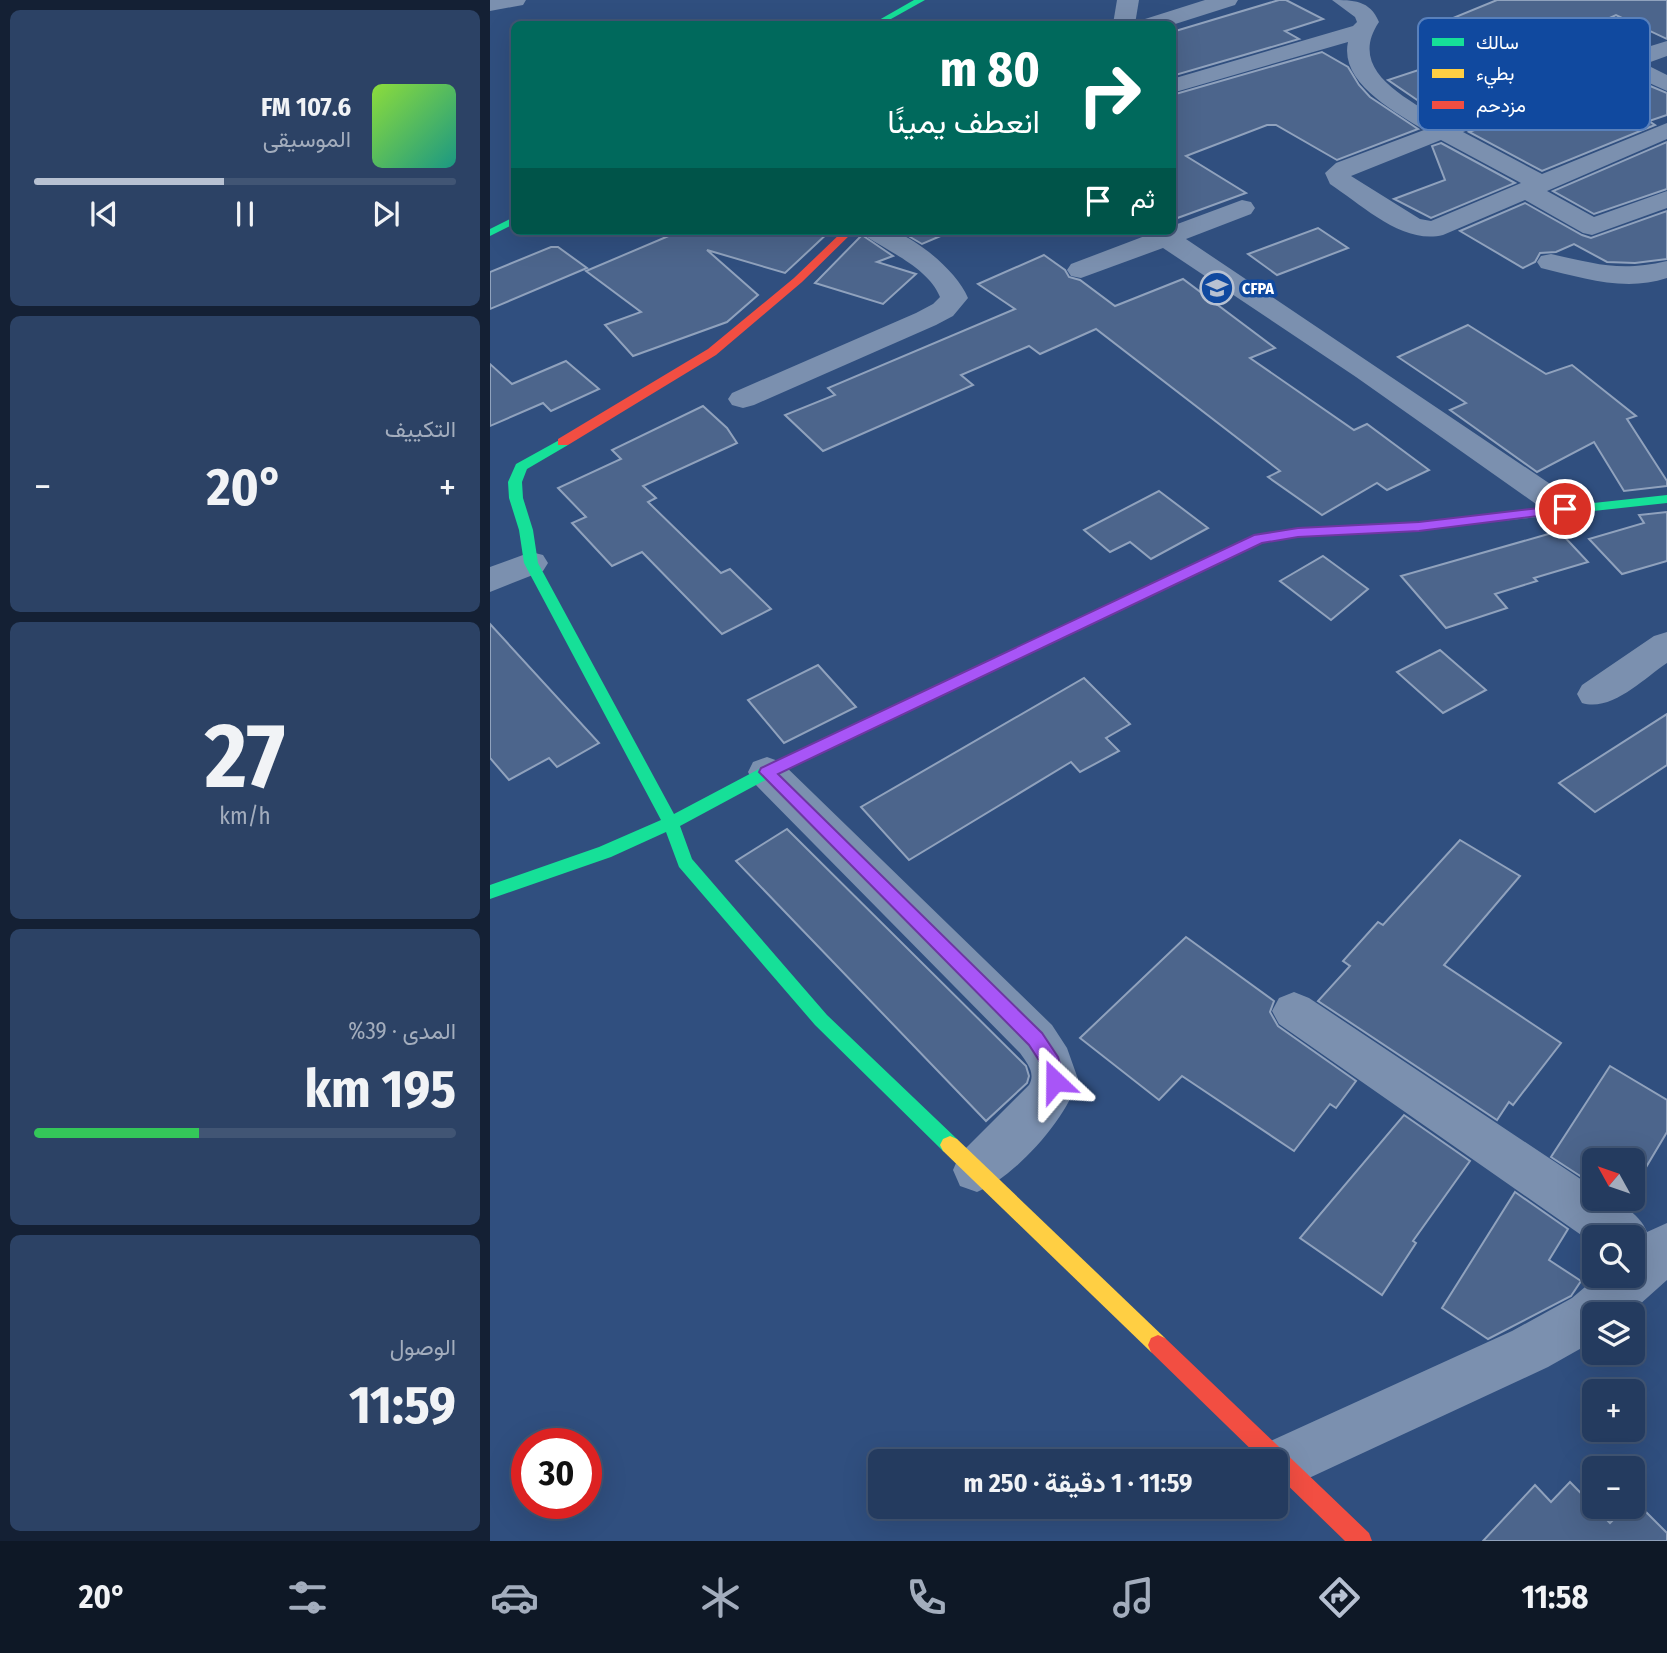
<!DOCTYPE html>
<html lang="ar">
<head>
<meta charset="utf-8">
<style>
	body { margin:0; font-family:"Fira Sans Condensed",Vazirmatn,sans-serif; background:#2c4265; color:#f1f3f6; direction:rtl; height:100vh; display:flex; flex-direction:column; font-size:26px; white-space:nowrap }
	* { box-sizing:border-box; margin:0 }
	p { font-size:23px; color:#a3adbd }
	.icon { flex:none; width:38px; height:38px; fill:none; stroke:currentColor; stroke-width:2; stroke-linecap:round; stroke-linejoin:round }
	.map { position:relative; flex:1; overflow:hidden; direction:ltr }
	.details { display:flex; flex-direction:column; gap:10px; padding:10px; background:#142034; width:490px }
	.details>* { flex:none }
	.hud { position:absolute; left:21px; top:21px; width:665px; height:214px; border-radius:10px; box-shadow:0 7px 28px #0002,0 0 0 2px #415574; direction:rtl; background:#00695c; color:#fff; overflow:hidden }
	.needle { width:46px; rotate:310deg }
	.fabs { position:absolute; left:1092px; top:1148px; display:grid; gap:14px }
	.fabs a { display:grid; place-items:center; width:63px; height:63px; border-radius:10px; background:#243b5f; box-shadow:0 7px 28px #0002,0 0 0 2px #415574; font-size:35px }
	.speed { position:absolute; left:21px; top:1428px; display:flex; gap:14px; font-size:35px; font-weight:700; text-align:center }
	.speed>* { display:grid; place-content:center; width:91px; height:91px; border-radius:50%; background:#243b5f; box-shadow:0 7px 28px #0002,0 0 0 2px #415574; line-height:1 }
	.speed .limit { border:10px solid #d22; background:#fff; color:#111 }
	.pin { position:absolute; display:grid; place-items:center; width:60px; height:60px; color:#fff; margin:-30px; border:4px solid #fff; border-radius:50%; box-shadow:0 2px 7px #0007 }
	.me { position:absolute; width:77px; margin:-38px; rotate:337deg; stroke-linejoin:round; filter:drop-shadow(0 0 5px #0008) }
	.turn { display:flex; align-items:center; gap:24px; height:147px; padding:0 21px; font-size:32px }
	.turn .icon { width:91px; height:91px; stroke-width:2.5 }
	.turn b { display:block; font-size:49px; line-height:60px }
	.then { display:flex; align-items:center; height:66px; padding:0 21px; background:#0003; gap:14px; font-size:26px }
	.big { font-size:52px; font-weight:700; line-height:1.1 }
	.details .card { flex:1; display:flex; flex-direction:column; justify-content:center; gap:10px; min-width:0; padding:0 24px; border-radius:10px; background:#2c4265 }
	.details .dial { align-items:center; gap:0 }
	.dial b { font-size:91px; line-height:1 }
	.song { display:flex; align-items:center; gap:21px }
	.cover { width:84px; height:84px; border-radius:10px; background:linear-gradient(135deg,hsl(90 70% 55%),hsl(170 70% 35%)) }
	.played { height:7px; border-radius:4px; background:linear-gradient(90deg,#b7c1d2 45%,#415574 45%) }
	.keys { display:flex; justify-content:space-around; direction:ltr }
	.heat { display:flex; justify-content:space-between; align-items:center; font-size:38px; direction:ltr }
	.charge { height:10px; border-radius:5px; background:linear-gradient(90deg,#34c759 39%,#415574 0) }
	.trip { position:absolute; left:378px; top:1449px; width:420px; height:70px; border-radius:10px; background:#243b5f; box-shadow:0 7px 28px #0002,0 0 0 2px #415574; font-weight:700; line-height:70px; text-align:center; direction:rtl }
	.menu { display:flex; height:112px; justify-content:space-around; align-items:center; background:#0e1826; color:#a3adbd }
	.menu .icon { width:49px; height:49px }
	.menu .on { color:#b7c1d2 }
	.menu b { font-size:32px; color:#f1f3f6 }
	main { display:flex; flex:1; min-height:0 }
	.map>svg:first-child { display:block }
	.building { fill:#4c658c; stroke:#90a2bd; stroke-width:2 }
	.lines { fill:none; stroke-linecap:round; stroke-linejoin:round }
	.street { fill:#7b90af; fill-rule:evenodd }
	.fast { fill:#16e098; fill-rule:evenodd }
	.slow { fill:#ffcf43; fill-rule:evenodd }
	.jam { fill:#f24e42; fill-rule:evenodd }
	.route { fill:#a855f7; stroke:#6d37a1; stroke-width:2 }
	.labels { text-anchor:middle; stroke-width:7; stroke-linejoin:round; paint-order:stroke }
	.far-poi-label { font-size:16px; font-weight:bold; fill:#fff; stroke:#10499f; text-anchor:start }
	.key { fill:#10499f; stroke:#5880bc; stroke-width:2 }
	.key-label { font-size:19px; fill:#fff }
</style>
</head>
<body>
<main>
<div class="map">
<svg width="1177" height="1541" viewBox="0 0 1177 1541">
	<rect width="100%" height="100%" fill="#304f7f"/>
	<g class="building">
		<polygon points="789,0 796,0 833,19 795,31 809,39 682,76 682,32"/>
		<polygon points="1007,0 1177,0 1177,39 1126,15 1050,49 1091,69 955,119 898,80 1014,42 963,18"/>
		<polygon points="832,52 858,67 869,85 880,97 928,129 847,160 786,125 777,125 696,156 756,193 682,220 682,95"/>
		<polygon points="1146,80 1177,93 1177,115 1159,121 1165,125 1052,171 979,132 1117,81 1127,86"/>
		<polygon points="1177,142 1177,189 1104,214 1063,191"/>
		<polygon points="951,143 1025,183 941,218 904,199 955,180 942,146"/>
		<polygon points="1035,203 1092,235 1101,238 1177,211 1177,259 1145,263 1117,262 1084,244 1066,252 1050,253 1045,262 1033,268 970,231"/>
		<polygon points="828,228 858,248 787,275 758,254"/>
		<polygon points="182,231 340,231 295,273 217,250 268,295 237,322 143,356 115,325 151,312 96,271 181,235"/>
		<polygon points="410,231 460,231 460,232 432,244"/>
		<polygon points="372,235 403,256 387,262 426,274 393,304 325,283"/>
		<polygon points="61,247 68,247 97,268 0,309 0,272"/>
		<polygon points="554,255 575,270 579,277 590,280 625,306 693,279 785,348 760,358 864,430 877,424 939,470 897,490 887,483 832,515 778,477 790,471 606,329 550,354 539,346 471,375 483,385 333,451 295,415 345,395 338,388 525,309 488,284"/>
		<polygon points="978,325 1056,374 1082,365 1146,416 1137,419 1177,481 1177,486 1134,491 1104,442 1047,472 960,410 976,403 908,357"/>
		<polygon points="76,361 109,389 61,411 53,403 0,426 0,364 22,384"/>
		<polygon points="213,406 237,428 247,443 153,486 166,498 158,502 231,573 240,569 281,609 232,634 152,552 122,566 82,523 96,517 68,488 131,459 122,450"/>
		<polygon points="669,491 718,528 661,559 640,542 620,552 594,530"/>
		<polygon points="1177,512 1177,561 1132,574 1099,539 1154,523 1149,515"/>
		<polygon points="1069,531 1098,562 1044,578 1047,581 1005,594 1017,608 956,628 911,576"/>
		<polygon points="833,556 878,589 841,620 790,581"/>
		<polygon points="0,624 109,743 67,767 59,758 19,780 0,758"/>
		<polygon points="950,650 996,690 953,713 907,672"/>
		<polygon points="328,665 366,707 294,743 258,700"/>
		<polygon points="594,678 640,724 616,738 629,751 590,772 581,762 419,860 371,807"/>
		<polygon points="1177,714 1177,765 1105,812 1069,783"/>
		<polygon points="297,829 536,1066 539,1076 537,1083 496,1121 246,861"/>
		<polygon points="970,840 1030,876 954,965 1071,1043 1023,1105 1019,1102 1007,1120 828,1001 860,966 853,961 888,922 893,925"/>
		<polygon points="696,937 784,1001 780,1012 788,1026 866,1081 846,1108 840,1104 804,1151 692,1076 669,1100 590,1038"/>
		<polygon points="1120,1066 1177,1100 1177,1132 1143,1189 1143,1160 1104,1160 1104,1185 1061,1157"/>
		<polygon points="914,1115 980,1161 923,1241 926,1243 892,1295 810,1238"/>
		<polygon points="1025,1192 1078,1229 1059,1260 1091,1281 1081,1296 998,1339 952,1308"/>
		<polygon points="1080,1482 1120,1523 1136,1507 1143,1507 1143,1499 1177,1533 1177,1541 993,1541 1045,1485 1061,1502"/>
	</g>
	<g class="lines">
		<g class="street">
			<polygon points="0,0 36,0 33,5 0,11"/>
			<polygon points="627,0 649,0 645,24 623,24"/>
			<polygon points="715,0 748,0 745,5 682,25 652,24 655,19"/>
			<path d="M842,0C863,0 880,0 889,22C855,72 921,100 955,122L1123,60L1125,57L1177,41V56L1155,64L1177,75V91L1135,72L973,132L1052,174L1177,123V139L1057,191L1104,217L1177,191V208L1102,235L1093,233L1035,200L953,235C913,245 872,205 840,184L835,173L846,163L934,130C906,112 849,83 858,42L682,93V79L863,26L867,22L865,17ZM951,140L1031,183L941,221L930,219L861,176Z"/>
			<polygon points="752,200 761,202 765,208 761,214 696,239 1087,502 1091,509 1087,516 1075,519 1063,516 866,377 673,248 591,278 581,276 577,270 581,264 668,231 682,231 682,226"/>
			<path d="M373,231C382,231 397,228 406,232C431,242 468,273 478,298L463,316L446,325L264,405L253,408L242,405L238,399L242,393L426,313L443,304L450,297C439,269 400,252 377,237Z"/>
			<path d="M1061,254C1107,264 1130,272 1177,261V278C1135,292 1093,278 1051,268L1047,262L1051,256Z"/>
			<polygon points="41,552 53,555 58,563 53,571 0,592 0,567"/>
			<path d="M1177,632V663C1153,679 1122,712 1092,703L1087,694L1092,685L1164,636Z"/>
			<path d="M277,757L291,762L562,1025L577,1048L588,1079C578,1118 524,1178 487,1192L470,1186L463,1170L470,1154L539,1085C546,1073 537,1063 530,1053L263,782L258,772L263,762Z"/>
			<path d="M804,992L819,998L1104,1188V1199C1126,1199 1149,1212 1157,1232L1177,1223V1280L1139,1314H1104V1341L1058,1367L791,1491L786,1489V1461H765L772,1445L1022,1331L1082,1298L1108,1276H1143V1237H1104V1244L789,1024L782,1011L789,998Z"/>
		</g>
		<g class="fast">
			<polygon points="424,0 435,0 392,24 382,24"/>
			<polygon points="24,217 24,224 0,236 0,229"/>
			<polygon points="73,438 78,439 78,445 37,469 32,482 33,498 43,530 48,563 184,814 271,768 647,591 652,589 659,594 657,597 283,776 190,826 202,859 337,1015 467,1139 470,1145 467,1151 460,1154 453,1151 325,1025 189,867 176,832 121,857 0,899 0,885 109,847 171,820 34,563 29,530 19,498 18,482 26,464"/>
			<polygon points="1177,495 1177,503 929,530 853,534 846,530 853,526 929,522"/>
		</g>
		<g class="slow">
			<polygon points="853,526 860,530 858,533 808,536 772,543 657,597 652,599 645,594 647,591 764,536 808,528"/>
			<polygon points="460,1136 467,1139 675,1338 678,1345 675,1352 668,1355 661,1352 453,1151 450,1145 453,1139"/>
		</g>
		<g class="jam">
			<polygon points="353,231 364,231 312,282 226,355 78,445 68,445 68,439 218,349 304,278"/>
			<polygon points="668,1335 675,1338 879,1533 882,1541 855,1541 786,1474 786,1461 773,1461 661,1352 658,1345 661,1338"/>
		</g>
	</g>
	<polygon class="route" points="1075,505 1080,506 1080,512 929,531 808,537 772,543 288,774 552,1033 568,1057 575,1081 572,1087 565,1089 559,1087 552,1065 539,1045 269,772 271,768 764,535 808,528 929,522"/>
	<defs>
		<symbol id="university-ring" viewBox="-11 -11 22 22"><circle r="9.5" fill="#10499f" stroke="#b7c1d2" stroke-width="1.5"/><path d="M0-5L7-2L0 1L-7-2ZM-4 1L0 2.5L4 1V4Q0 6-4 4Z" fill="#b7c1d2"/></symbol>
	</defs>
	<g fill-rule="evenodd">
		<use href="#university-ring" x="708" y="269" width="38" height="38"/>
	</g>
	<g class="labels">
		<g class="far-poi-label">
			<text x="752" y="294">CFPA</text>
		</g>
	</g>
	<rect x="928" y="18" width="232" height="112" rx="10" class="key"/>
	<rect x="942" y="38" width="32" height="8" fill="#16e098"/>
	<rect x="942" y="69" width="32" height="9" fill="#ffcf43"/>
	<rect x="942" y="101" width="32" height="8" fill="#f24e42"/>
	<g class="key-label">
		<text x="986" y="49">سالك</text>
		<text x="986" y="80">بطيء</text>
		<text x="986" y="112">مزدحم</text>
	</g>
</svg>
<div class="fabs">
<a><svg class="needle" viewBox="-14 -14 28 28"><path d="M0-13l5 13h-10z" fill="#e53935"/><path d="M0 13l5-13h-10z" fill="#a3adbd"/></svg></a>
<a><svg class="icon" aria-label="search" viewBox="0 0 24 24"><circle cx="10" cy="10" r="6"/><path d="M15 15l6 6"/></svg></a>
<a><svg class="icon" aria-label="layers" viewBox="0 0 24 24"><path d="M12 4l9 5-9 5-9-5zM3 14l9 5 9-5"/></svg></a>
<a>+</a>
<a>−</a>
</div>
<div class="speed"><div class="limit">30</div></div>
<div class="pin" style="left:1075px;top:509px;background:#d93025"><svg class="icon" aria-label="arrive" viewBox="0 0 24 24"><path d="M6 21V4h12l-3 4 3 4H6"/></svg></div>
<svg class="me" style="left:565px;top:1081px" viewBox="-20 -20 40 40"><path d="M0-17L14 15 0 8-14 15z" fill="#a855f7" stroke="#fff" stroke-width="4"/></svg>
<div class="trip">11:59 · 1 دقيقة · 250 m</div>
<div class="hud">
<div class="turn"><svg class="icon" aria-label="right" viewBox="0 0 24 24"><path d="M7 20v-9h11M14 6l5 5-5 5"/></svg><div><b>80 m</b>انعطف يمينًا</div></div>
<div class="then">ثم<svg class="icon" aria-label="arrive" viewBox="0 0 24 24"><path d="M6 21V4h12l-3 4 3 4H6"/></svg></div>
</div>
</div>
<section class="details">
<div class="card">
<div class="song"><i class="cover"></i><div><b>107.6 FM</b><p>الموسيقى</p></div></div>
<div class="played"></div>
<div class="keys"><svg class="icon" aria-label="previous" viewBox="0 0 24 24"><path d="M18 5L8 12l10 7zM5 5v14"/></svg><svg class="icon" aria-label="pause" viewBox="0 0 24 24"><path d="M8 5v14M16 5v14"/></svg><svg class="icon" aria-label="next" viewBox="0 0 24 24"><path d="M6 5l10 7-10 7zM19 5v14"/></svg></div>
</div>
<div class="card"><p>التكييف</p>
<div class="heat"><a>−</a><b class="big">20°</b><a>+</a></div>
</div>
<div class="card dial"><b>27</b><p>km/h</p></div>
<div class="card"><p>المدى · 39%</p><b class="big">195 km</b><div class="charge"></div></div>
<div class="card"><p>الوصول</p><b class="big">11:59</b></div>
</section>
</main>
<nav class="menu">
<b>11:58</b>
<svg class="icon on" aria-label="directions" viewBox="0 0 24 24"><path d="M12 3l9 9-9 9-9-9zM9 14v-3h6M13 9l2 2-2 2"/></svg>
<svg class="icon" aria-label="music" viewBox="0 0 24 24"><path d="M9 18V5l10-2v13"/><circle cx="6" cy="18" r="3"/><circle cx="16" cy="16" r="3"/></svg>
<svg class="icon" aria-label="phone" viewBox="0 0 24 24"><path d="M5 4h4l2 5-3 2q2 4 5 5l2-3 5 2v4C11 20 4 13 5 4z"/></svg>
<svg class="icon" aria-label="climate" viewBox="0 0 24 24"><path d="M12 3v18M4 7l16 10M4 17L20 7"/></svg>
<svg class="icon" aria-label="car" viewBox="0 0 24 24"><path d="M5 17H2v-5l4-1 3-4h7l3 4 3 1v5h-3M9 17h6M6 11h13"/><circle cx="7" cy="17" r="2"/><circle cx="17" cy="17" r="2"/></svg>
<svg class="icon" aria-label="filters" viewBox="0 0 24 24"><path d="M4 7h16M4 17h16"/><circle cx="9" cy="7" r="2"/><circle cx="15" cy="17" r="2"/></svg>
<b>20°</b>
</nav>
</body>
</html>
